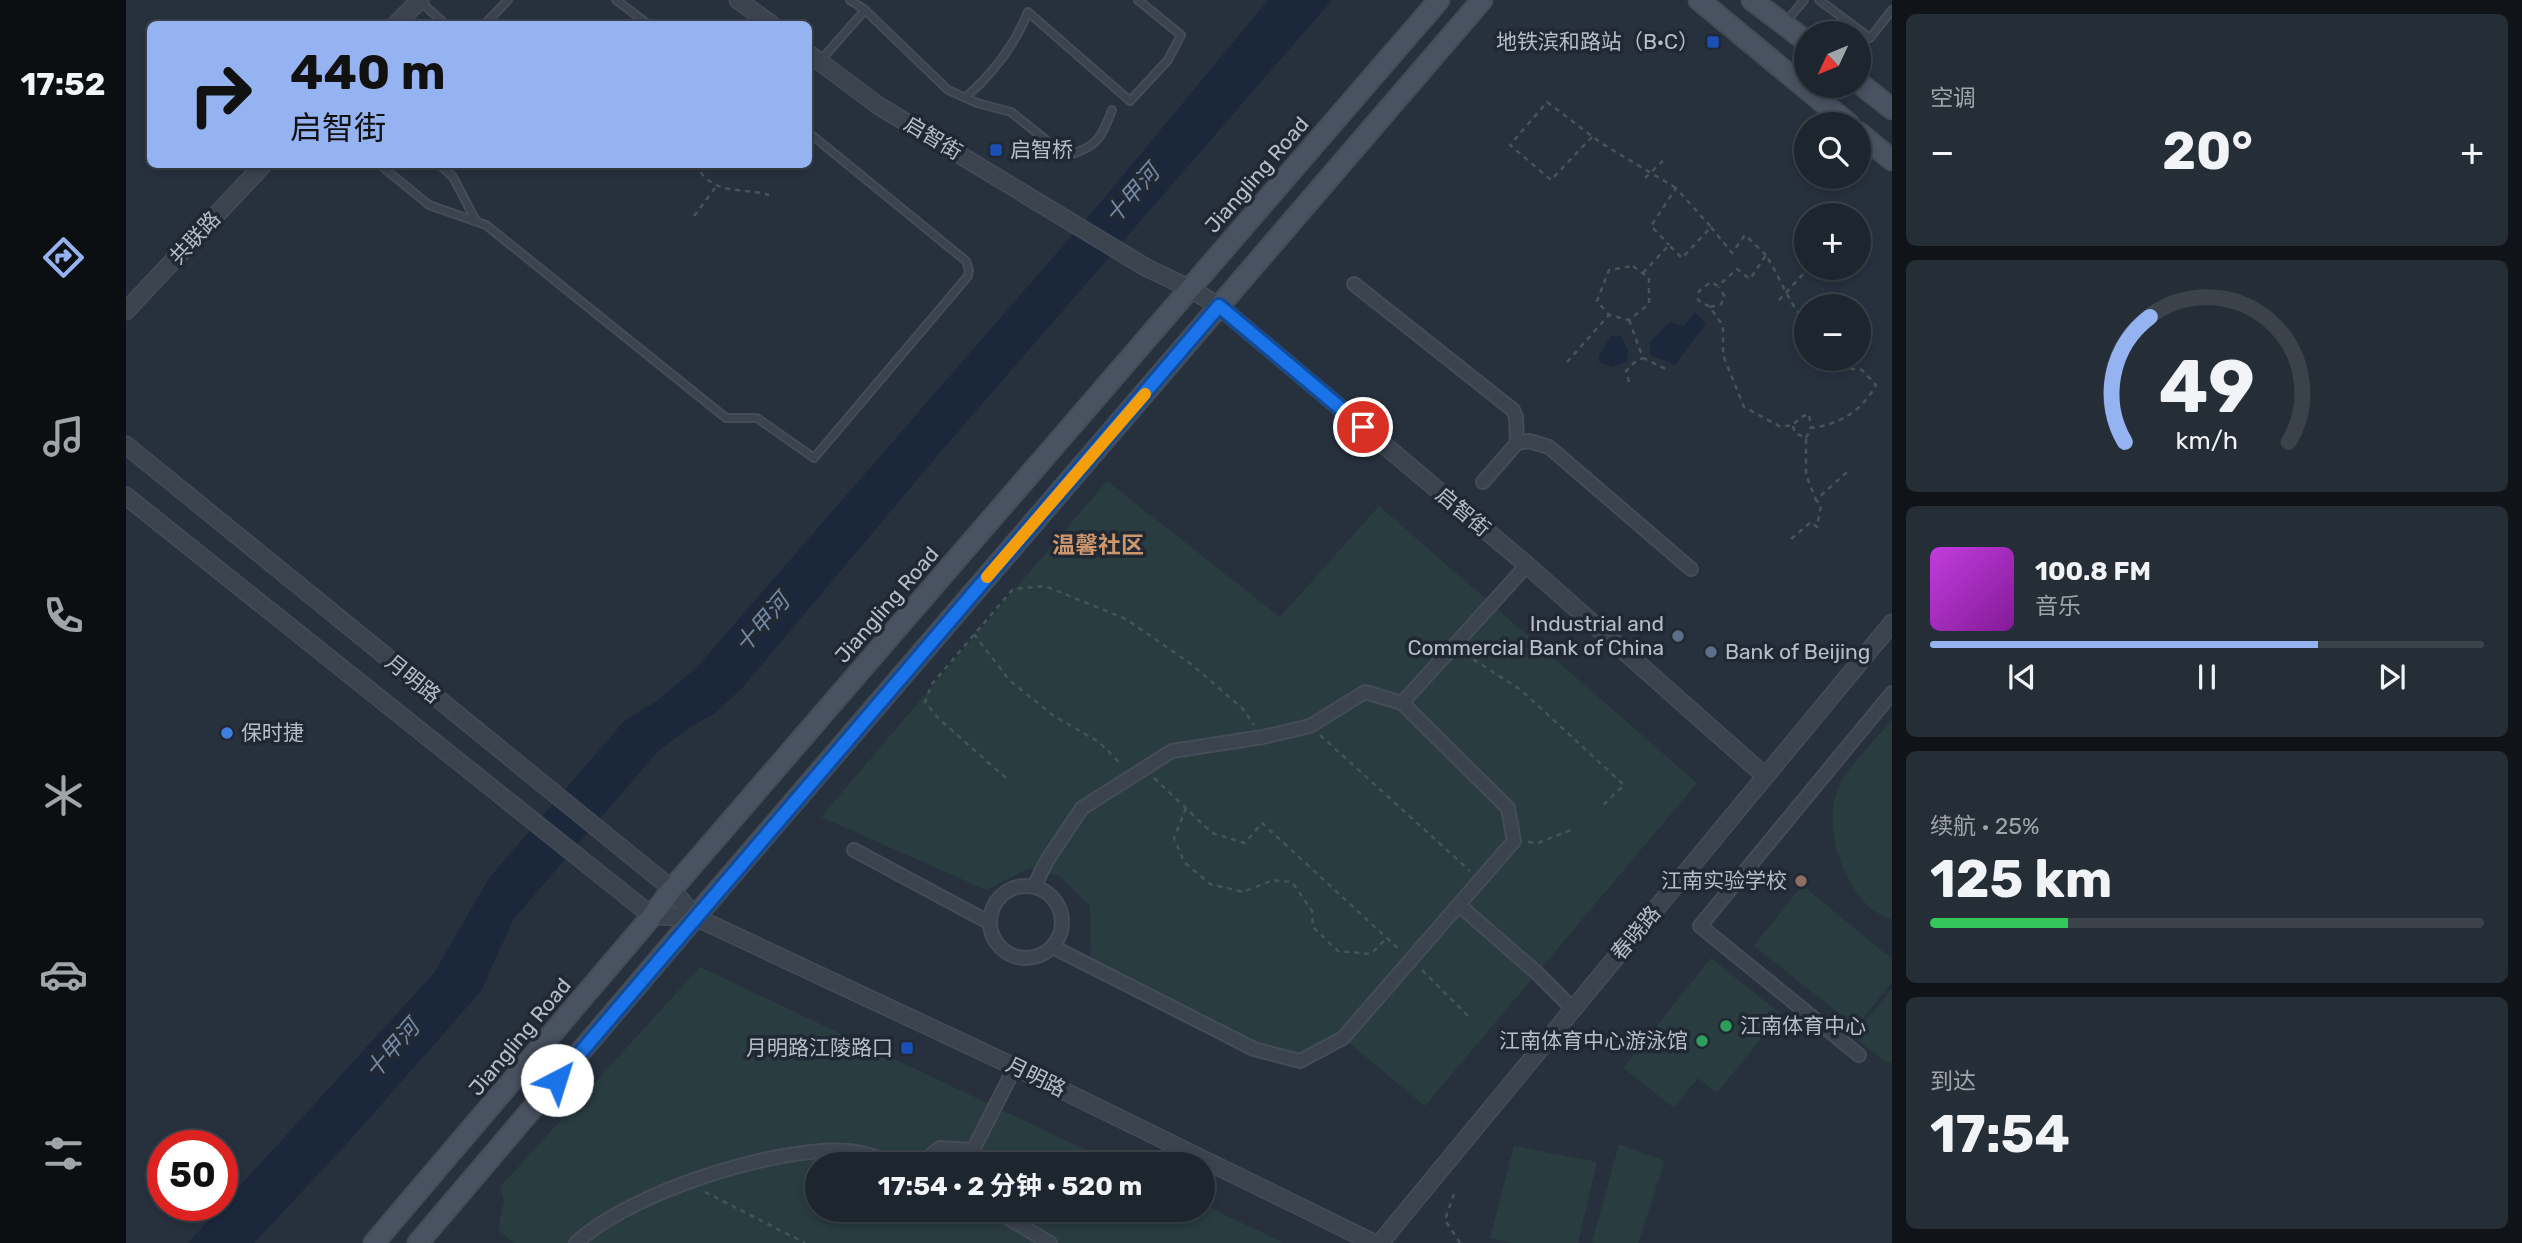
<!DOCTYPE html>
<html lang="zh">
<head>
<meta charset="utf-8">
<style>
	body { margin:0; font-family:Rubik,"Noto Sans SC",sans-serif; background:#252d36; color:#f1f3f6; height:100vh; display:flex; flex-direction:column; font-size:26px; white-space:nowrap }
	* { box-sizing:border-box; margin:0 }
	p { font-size:23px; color:#a0a5aa }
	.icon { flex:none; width:38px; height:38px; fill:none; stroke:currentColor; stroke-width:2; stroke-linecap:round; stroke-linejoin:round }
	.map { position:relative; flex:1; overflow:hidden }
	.drawer { display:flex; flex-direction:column; gap:14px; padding:14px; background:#101419; width:630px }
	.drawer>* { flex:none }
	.top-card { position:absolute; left:21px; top:21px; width:665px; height:147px; border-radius:10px; box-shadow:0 4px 10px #0003,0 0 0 2px #3b424a; background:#95b2f1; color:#111; overflow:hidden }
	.needle { width:46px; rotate:226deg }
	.tools { position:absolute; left:1668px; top:21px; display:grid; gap:14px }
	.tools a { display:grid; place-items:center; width:77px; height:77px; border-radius:50%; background:#1d252e; box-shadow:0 4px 10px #0003,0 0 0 2px #3b424a; font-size:35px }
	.speed { position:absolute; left:21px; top:1130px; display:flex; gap:14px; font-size:35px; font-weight:700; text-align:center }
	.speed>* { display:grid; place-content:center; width:91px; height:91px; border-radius:50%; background:#1d252e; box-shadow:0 4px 10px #0003,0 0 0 2px #3b424a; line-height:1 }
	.speed .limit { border:10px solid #d22; background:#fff; color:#111 }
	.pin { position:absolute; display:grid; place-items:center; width:60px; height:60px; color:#fff; margin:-30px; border:4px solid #fff; border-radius:50%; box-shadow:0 2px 7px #0007 }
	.me { position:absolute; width:77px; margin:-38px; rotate:40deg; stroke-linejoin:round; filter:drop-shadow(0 0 5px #0008) }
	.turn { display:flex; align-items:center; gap:24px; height:147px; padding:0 28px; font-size:32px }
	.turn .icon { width:91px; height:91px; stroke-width:2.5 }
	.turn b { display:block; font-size:49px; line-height:60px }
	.big { font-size:52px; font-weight:700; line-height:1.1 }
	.drawer .tile { flex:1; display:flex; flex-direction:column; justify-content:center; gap:10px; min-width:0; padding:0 24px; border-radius:10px; background:#252d36 }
	.drawer .dial { align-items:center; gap:0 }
	.dial svg { height:182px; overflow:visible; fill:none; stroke:#3b424a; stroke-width:7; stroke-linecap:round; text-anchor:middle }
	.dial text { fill:#f1f3f6; stroke:none }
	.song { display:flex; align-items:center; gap:21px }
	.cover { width:84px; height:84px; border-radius:10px; background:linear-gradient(135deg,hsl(290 70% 55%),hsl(290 70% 35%)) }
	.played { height:7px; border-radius:4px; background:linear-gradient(90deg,#95b2f1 70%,#3b424a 70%) }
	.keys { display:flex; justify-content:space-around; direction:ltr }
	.heat { display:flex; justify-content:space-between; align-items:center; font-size:38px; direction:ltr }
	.charge { height:10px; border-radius:5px; background:linear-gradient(90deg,#34c759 25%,#3b424a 0) }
	.trip { position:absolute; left:679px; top:1152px; width:410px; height:70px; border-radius:35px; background:#1d252e; box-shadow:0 4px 10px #0003,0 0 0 2px #3b424a; font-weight:700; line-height:70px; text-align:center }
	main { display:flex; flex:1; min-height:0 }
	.menu { display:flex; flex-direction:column; width:126px; justify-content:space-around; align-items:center; background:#0c0f12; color:#a0a5aa }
	.menu .icon { width:49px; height:49px }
	.menu .selected { color:#95b2f1 }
	.menu b { font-size:32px; color:#f1f3f6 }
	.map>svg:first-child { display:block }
	.green { fill:#293c3f }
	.water { fill:#1b283b }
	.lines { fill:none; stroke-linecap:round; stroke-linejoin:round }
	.service-casing { stroke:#444c57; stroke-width:10 }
	.minor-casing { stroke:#444c57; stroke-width:16 }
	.tertiary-casing { stroke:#444c57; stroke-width:19 }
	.secondary-casing { stroke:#444c57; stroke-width:23 }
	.path { stroke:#425557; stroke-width:2.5; stroke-dasharray:5 5; stroke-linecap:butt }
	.service { stroke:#3b434e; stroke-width:6 }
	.minor { stroke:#3b434e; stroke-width:12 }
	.tertiary { stroke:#3b434e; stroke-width:16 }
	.secondary { stroke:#495260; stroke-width:19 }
	.route-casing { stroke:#114b97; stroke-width:18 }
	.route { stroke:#1a73e8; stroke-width:12 }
	.slow { stroke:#f59e0b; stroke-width:12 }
	.transit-dot { fill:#1a4fb4; stroke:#202833; stroke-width:2.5 }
	.service-dot { fill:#5c6f8a; stroke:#202833; stroke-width:2.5 }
	.shop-dot { fill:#3f7fe0; stroke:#202833; stroke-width:2.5 }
	.education-dot { fill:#8d6e63; stroke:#202833; stroke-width:2.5 }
	.leisure-dot { fill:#2e9e5b; stroke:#202833; stroke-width:2.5 }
	.labels { text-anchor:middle; stroke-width:7; stroke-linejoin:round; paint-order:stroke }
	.poi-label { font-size:21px; fill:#b7bec8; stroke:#202833; text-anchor:end }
	.street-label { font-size:21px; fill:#b7bec8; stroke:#202833 }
	.water-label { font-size:23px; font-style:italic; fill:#7389a5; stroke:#202833 }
	.neighbourhood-label { font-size:23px; font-weight:bold; fill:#cd966d; stroke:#202833 }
</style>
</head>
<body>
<main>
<nav class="menu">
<b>17:52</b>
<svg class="icon selected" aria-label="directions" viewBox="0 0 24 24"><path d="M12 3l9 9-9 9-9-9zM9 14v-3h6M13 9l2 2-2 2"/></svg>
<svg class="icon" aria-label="music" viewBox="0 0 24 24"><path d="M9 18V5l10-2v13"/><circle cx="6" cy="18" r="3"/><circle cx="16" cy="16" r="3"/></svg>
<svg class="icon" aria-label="phone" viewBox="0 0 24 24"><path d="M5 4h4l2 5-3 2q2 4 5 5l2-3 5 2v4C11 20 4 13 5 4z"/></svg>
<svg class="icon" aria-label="climate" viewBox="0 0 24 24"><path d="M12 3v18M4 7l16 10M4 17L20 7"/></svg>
<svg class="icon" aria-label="car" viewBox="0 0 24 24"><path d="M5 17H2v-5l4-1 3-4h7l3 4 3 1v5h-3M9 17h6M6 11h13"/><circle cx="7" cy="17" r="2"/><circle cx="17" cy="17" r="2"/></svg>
<svg class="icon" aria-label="filters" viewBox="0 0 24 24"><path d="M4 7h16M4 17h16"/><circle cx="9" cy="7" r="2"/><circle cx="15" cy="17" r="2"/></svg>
</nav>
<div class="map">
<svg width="1766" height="1243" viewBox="0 0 1766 1243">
	<rect width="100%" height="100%" fill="#27313e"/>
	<g class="green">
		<polygon points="981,481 1154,617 1253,506 1571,783 1299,1106 1217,1038 1174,1061 1128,1049 965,966 964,906 934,876 903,868 860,890 695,817"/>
		<path d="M1766,720V920C1760,916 1752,914 1747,910C1715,884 1694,820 1715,782C1724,765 1752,737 1766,720Z"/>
		<polygon points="1676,885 1766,959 1766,982 1730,1027 1628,946"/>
		<polygon points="1585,958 1655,1014 1591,1093 1572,1078 1548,1108 1497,1068"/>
		<polygon points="574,967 990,1164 691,1164 691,1209 1076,1209 1076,1204 1158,1243 389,1243 372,1230 378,1201 374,1187"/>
		<polygon points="1766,989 1766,1064 1758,1061 1727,1036"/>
		<polygon points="1493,1144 1539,1161 1512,1243 1466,1243"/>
		<polygon points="1388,1146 1471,1162 1452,1243 1385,1243 1364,1238"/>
	</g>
	<g class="water">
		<polygon points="1142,0 1206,0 817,449 617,687 588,714 563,728 532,751 387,920 355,991 225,1139 128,1243 62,1243 308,973 363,878 499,720 531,701 571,667 974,203"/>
		<polygon points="1569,312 1580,323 1549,365 1524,355 1524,342 1544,322 1558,326"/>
		<polygon points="1485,336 1496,336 1502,351 1501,362 1486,367 1473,362 1473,356"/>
	</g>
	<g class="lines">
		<defs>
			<g id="service">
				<polyline points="490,0 522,24"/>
				<polyline points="1693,0 1744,38 1766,10"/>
				<polyline points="295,2 319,24"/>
				<path d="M739,10L822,90L851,103L885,112L940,156C971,147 975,139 986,110"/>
				<polyline points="1659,23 1678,0"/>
				<polyline points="359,24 382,0"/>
				<polyline points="695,60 739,10 724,0"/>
				<path d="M840,97C866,74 889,44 902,12L1004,101L1042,60L1055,35L1012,0"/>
				<polyline points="253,164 303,205 360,225 600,418 631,418 688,458 842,276 843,270 840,261 682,132"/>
				<polyline points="313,164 327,177 350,221"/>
			</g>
			<g id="minor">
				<polyline points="1228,284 1387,410 1390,417 1391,443"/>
				<polyline points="1357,482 1391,443 1403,441 1423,447 1565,569"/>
				<polyline points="1276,703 1401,565"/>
				<polyline points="728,850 864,923"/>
				<circle cx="900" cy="922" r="36"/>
				<polyline points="908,886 922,859 956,808 1046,751 1137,737 1184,726 1239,692 1276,703 1382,808 1388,841 1217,1038 1174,1061 1128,1049 927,947"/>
				<polyline points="1333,905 1411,973 1447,1009"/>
				<polyline points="1733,1055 1574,926 1766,693"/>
				<polyline points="847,1150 889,1067"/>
				<polyline points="794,1164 814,1148 847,1150 856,1164"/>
				<polyline points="867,1209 924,1243"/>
				<path d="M450,1243C503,1193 649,1146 722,1151C739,1152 758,1160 774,1164"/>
			</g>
			<g id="tertiary">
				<polyline points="612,0 645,24"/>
				<polyline points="270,24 294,0"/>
				<polyline points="682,53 753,106 1021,268 1063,288 1093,306 1401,565 1639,776"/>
				<polyline points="0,311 138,164"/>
				<polyline points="0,445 546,889 569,917"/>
				<polyline points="0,496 526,916 569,917 889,1067 1248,1243"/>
				<polyline points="1254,1243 1766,623"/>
			</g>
			<g id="secondary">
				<polyline points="1573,0 1723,124"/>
				<polyline points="1626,0 1680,41"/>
				<polyline points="1732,82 1766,109"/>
				<polyline points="1732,132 1766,160"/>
				<polyline points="248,1243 526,916 546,889 1313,0"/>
				<polyline points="292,1243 569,917 1356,0"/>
			</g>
		</defs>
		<use href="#service" class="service-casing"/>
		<use href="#minor" class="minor-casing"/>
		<use href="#tertiary" class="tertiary-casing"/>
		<use href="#secondary" class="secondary-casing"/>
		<g class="path">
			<polyline points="1466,137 1425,180 1384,145 1421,102 1475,143 1550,188"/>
			<path d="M577,164L573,170C590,196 618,187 643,195"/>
			<polyline points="1519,178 1540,158"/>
			<polyline points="568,216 590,187"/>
			<polyline points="1585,227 1606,253 1619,235 1640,255"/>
			<polygon points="1507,266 1523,278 1523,304 1503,320 1483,315 1471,301 1483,270"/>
			<polyline points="1517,273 1543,245 1556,258 1585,227 1550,188 1525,226 1543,245"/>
			<polyline points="1653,300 1683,268"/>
			<polyline points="1584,307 1595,304 1599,297 1593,287"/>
			<polyline points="1732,309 1734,307"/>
			<polyline points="1503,320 1517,358 1540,369"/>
			<path d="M1680,323C1663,303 1654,278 1640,255L1624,279L1611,269L1592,286L1585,282L1573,291L1572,300L1584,307L1597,326V355L1618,407L1655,427L1667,425L1675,417L1683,414L1685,428"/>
			<polyline points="1441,362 1483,315"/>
			<polyline points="1503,382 1500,371 1509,362 1517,358"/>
			<polyline points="1667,426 1669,433 1680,438 1680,475 1690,500"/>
			<path d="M1680,438L1685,428C1713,425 1737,410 1750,385L1736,370L1725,369L1714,359"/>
			<polyline points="1665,539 1685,522 1691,527 1695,505 1690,500 1721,472"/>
			<polyline points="848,634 883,680 928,716 973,742 996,765"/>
			<polyline points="1339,654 1395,690 1498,785 1477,805"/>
			<polyline points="1194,735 1344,871"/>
			<polyline points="880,778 813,719 799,702 806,684 887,589 919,586 1000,619 1065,664 1116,708 1128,725"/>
			<polyline points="1028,778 1086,833 1119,843 1136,823 1275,951"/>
			<polyline points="1060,808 1048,838 1058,862 1084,884 1117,892 1147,880 1166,882 1186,911 1187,927 1212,951 1245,954 1259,940"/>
			<polyline points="1402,842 1412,843 1445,830"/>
			<polyline points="1296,970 1345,1019"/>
			<polyline points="579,1192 679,1243"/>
			<polyline points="1328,1194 1319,1220 1334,1243"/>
		</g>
		<use href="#service" class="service"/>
		<use href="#minor" class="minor"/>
		<use href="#tertiary" class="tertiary"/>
		<use href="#secondary" class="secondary"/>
	</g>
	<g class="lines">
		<defs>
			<polyline id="route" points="431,1080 1093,306 1237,427"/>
		</defs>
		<use href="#route" class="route-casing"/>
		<use href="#route" class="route"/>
		<polyline class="slow" points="861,577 1019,394"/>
	</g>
	<g class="transit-dot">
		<rect x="1580" y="35" width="14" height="14" rx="3.5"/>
		<rect x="863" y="143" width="14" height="14" rx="3.5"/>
		<rect x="774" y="1041" width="14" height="14" rx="3.5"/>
	</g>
	<g class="service-dot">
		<circle cx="1552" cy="636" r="7"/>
		<circle cx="1585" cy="652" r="7"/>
	</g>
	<circle class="shop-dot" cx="101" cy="733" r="7"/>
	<circle class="education-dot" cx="1675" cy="881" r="7"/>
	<g class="leisure-dot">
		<circle cx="1600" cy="1026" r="7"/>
		<circle cx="1576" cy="1041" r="7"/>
	</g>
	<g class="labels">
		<g class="poi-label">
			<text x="1573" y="49">地铁滨和路站（B·C）</text>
			<text x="884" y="157" text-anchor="start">启智桥</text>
			<text x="1538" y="631">Industrial and<tspan x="1538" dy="24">Commercial Bank of China</tspan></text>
			<text x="1599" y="659" text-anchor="start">Bank of Beijing</text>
			<text x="115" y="740" text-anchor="start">保时捷</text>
			<text x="1661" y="888">江南实验学校</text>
			<text x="1614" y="1033" text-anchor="start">江南体育中心</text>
			<text x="1562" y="1048">江南体育中心游泳馆</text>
			<text x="767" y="1055">月明路江陵路口</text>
		</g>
		<g class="street-label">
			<text transform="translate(807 138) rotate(31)" y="7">启智街</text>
			<text transform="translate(1131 175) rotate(-49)" y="7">Jiangling Road</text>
			<text transform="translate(69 238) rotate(-47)" y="7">共联路</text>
			<text transform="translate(1337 512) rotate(40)" y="7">启智街</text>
			<text transform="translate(761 605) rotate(-49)" y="7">Jiangling Road</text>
			<text transform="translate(287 679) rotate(39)" y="7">月明路</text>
			<text transform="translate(1510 933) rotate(-50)" y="7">春晓路</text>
			<text transform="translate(394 1037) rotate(-50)" y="7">Jiangling Road</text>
			<text transform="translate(910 1077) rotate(26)" y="7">月明路</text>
		</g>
		<g class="water-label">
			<text transform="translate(1006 194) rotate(-49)" y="8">十甲河</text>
			<text transform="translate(636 623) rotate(-49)" y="8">十甲河</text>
			<text transform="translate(266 1049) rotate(-49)" y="8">十甲河</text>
		</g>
		<g class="neighbourhood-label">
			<text x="972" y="553">温馨社区</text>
		</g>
	</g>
</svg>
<div class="tools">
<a><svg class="needle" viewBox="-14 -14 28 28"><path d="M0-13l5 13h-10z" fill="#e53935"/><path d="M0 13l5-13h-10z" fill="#a0a5aa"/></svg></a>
<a><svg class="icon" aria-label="search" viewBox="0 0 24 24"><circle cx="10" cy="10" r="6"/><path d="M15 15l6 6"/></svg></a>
<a>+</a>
<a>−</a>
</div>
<div class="speed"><div class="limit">50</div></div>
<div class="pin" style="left:1237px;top:427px;background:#d93025"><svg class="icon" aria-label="arrive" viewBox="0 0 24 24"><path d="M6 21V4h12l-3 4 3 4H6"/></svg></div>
<svg class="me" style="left:431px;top:1080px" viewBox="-20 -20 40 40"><circle r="19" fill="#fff"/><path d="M0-13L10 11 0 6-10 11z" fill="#1a73e8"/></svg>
<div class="trip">17:54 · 2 分钟 · 520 m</div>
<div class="top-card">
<div class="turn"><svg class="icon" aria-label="right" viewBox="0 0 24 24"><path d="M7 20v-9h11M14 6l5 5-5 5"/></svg><div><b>440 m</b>启智街</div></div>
</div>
</div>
<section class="drawer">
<div class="tile"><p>空调</p>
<div class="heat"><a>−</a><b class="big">20°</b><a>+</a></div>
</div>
<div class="tile dial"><svg viewBox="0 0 100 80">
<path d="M14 69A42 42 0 1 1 86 69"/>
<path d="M14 69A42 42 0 0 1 25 14" stroke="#95b2f1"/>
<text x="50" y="56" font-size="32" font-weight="700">49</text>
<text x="50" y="72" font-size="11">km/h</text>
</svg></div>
<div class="tile">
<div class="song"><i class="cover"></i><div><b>100.8 FM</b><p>音乐</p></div></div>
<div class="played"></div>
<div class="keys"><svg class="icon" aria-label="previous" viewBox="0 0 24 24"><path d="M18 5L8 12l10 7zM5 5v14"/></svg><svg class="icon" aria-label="pause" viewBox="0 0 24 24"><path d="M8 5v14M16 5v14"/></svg><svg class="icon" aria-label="next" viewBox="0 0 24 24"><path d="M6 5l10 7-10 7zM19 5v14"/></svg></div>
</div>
<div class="tile"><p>续航 · 25%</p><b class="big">125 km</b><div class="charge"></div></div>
<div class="tile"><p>到达</p><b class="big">17:54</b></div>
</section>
</main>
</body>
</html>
